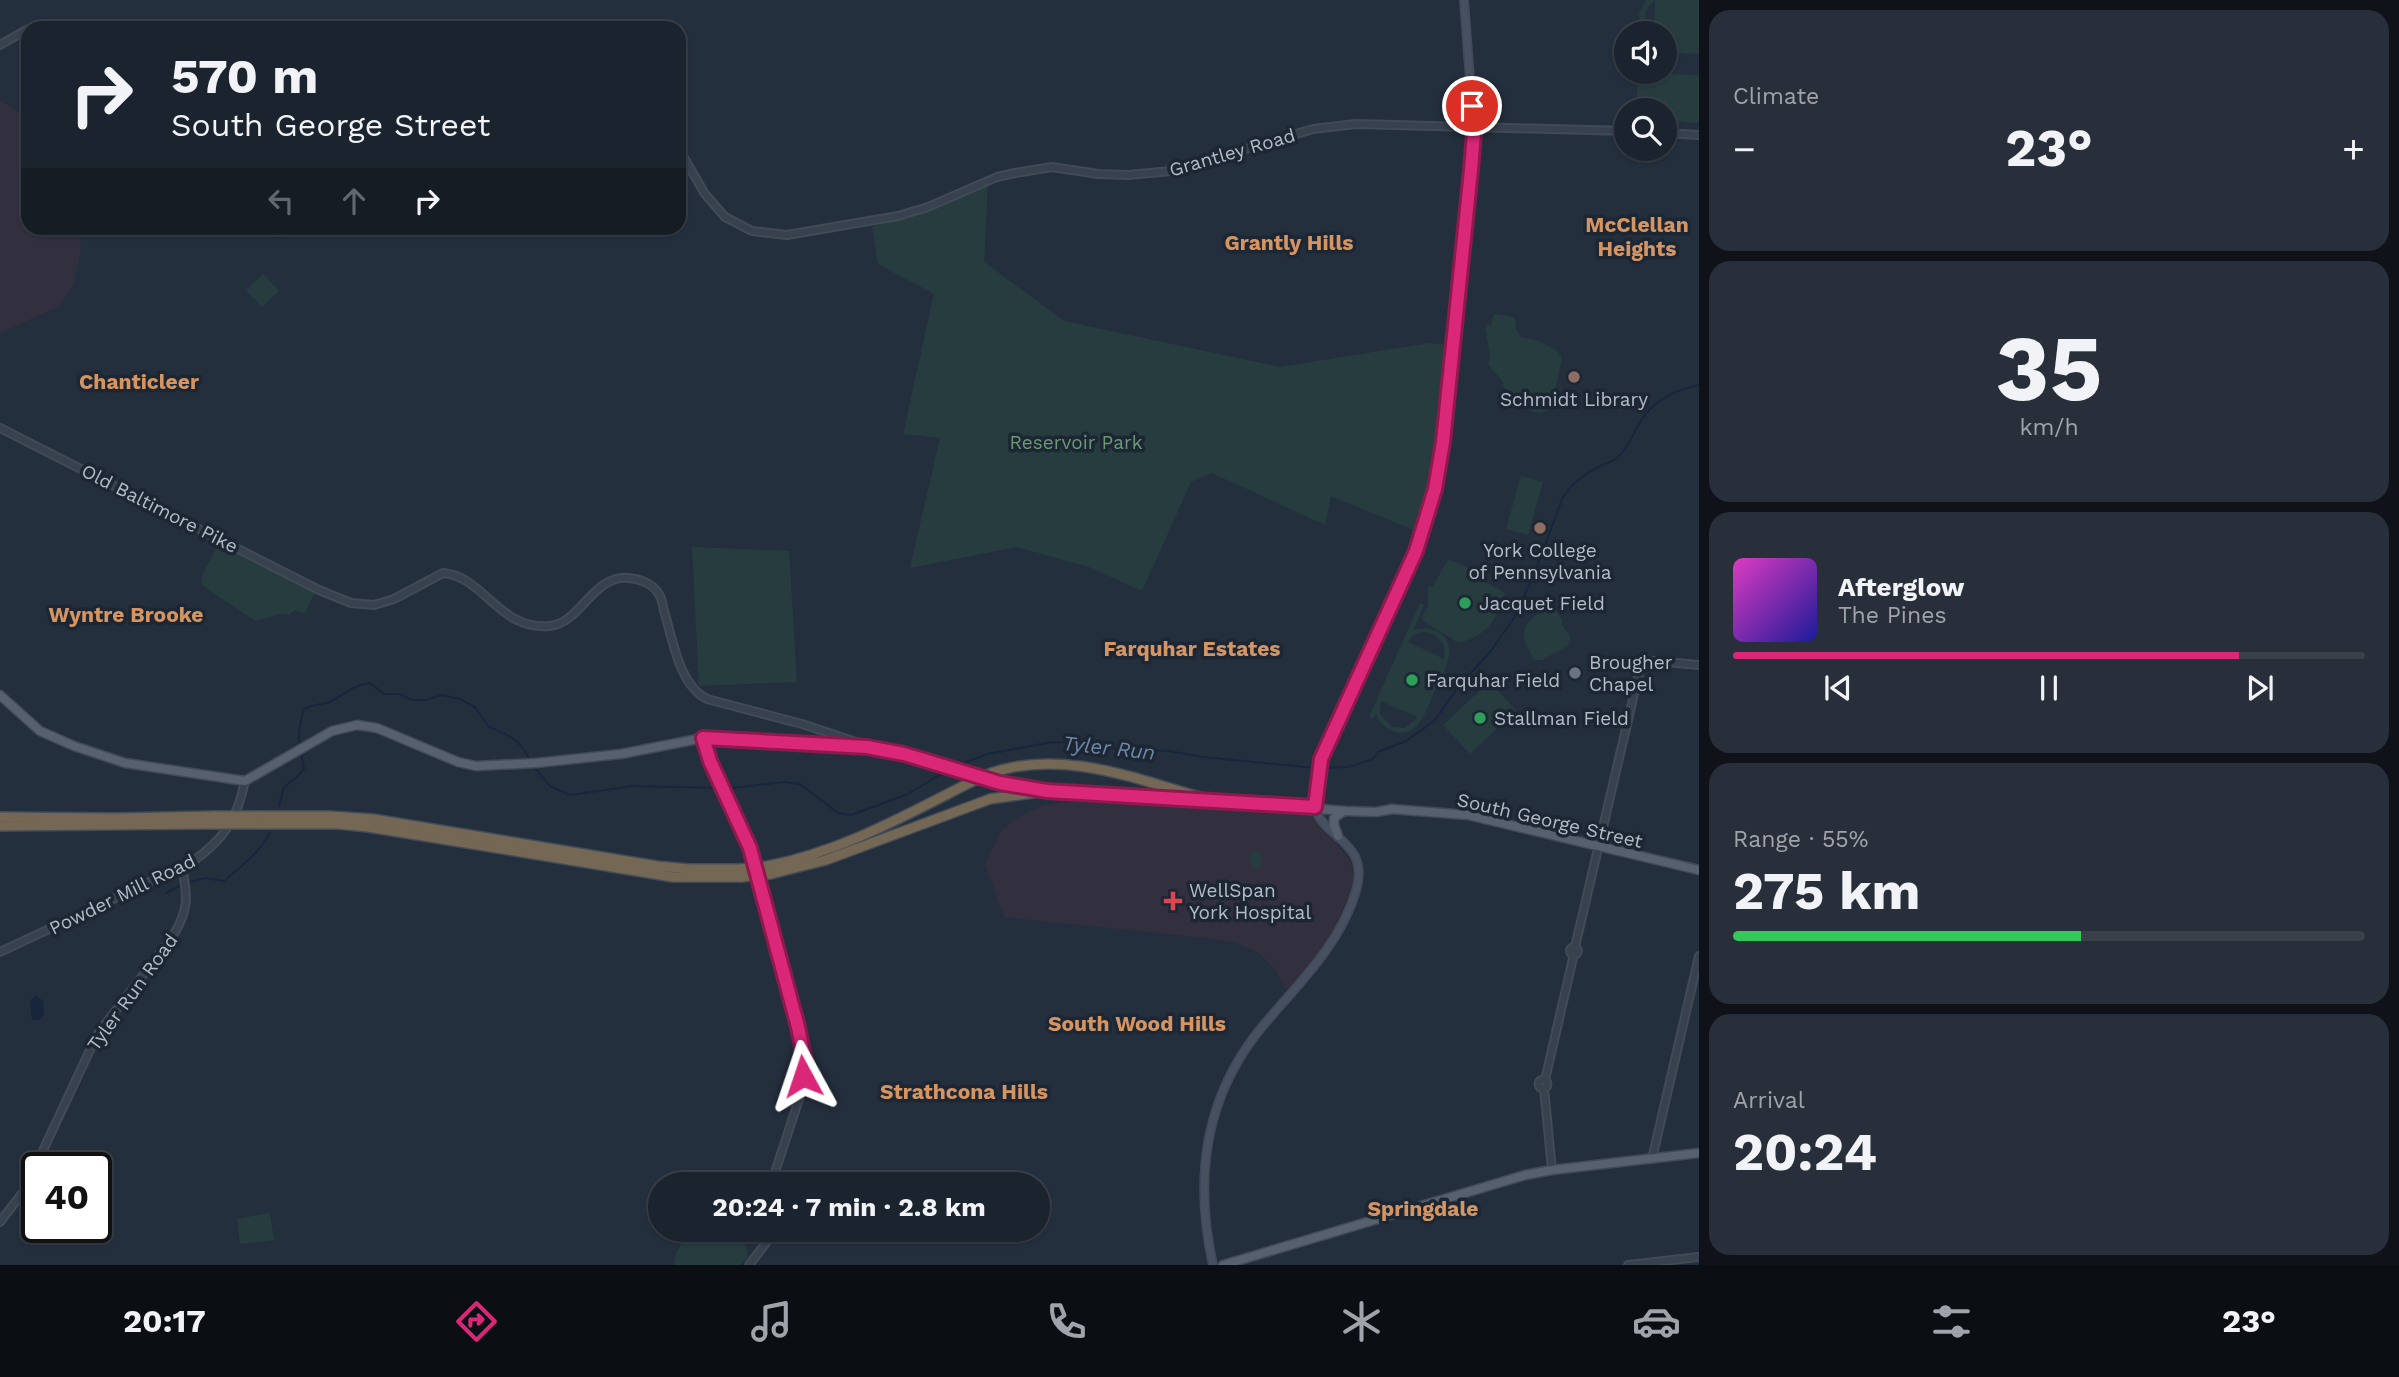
<!DOCTYPE html>
<html lang="en">
<head>
<meta charset="utf-8">
<style>
	body { margin:0; font-family:"Work Sans",sans-serif; background:#282f3a; color:#f1f3f6; height:100vh; display:flex; flex-direction:column; font-size:26px; white-space:nowrap }
	* { box-sizing:border-box; margin:0 }
	p { font-size:23px; color:#a0a4aa }
	.icon { flex:none; width:38px; height:38px; fill:none; stroke:currentColor; stroke-width:2; stroke-linecap:round; stroke-linejoin:round }
	.map { position:relative; flex:1; overflow:hidden }
	.panel { display:flex; flex-direction:column; gap:10px; padding:10px; background:#0f1319; width:700px }
	.panel>* { flex:none }
	.hud { position:absolute; left:21px; top:21px; width:665px; height:214px; border-radius:21px; box-shadow:0 2px 5px #0004,0 0 0 2px #39404a; background:#1b232e; color:#f1f3f6; overflow:hidden }
	.controls { position:absolute; left:1614px; top:21px; display:grid; gap:14px }
	.controls a { display:grid; place-items:center; width:63px; height:63px; border-radius:50%; background:#1b232e; box-shadow:0 2px 5px #0004,0 0 0 2px #39404a; font-size:35px }
	.speed { position:absolute; left:21px; top:1152px; display:flex; gap:14px; font-size:35px; font-weight:700; text-align:center }
	.speed>* { display:grid; place-content:center; width:91px; height:91px; border-radius:50%; background:#1b232e; box-shadow:0 2px 5px #0004,0 0 0 2px #39404a; line-height:1 }
	.speed .limit { border:4px solid #111; border-radius:10px; background:#fff; color:#111 }
	.pin { position:absolute; display:grid; place-items:center; width:60px; height:60px; color:#fff; margin:-30px; border:4px solid #fff; border-radius:50%; box-shadow:0 2px 7px #0007 }
	.me { position:absolute; width:77px; margin:-38px; rotate:355deg; stroke-linejoin:round; filter:drop-shadow(0 0 5px #0008) }
	.turn { display:flex; align-items:center; gap:24px; height:147px; padding:0 35px; font-size:32px }
	.turn .icon { width:91px; height:91px; stroke-width:2.5 }
	.turn b { display:block; font-size:49px; line-height:60px }
	.lanes { display:flex; align-items:center; height:66px; padding:0 35px; background:#0003; justify-content:center; gap:35px; direction:ltr }
	.lanes .off { opacity:.35 }
	.big { font-size:52px; font-weight:700; line-height:1.1 }
	.panel .card { flex:1; display:flex; flex-direction:column; justify-content:center; gap:10px; min-width:0; padding:0 24px; border-radius:21px; background:#282f3a }
	.panel .dial { align-items:center; gap:0 }
	.dial b { font-size:91px; line-height:1 }
	.song { display:flex; align-items:center; gap:21px }
	.cover { width:84px; height:84px; border-radius:10px; background:linear-gradient(135deg,hsl(310 70% 55%),hsl(240 70% 35%)) }
	.played { height:7px; border-radius:4px; background:linear-gradient(90deg,#db2777 80%,#39404a 80%) }
	.keys { display:flex; justify-content:space-around; direction:ltr }
	.heat { display:flex; justify-content:space-between; align-items:center; font-size:38px; direction:ltr }
	.charge { height:10px; border-radius:5px; background:linear-gradient(90deg,#34c759 55%,#39404a 0) }
	.trip { position:absolute; left:648px; top:1172px; width:402px; height:70px; border-radius:35px; background:#1b232e; box-shadow:0 2px 5px #0004,0 0 0 2px #39404a; font-weight:700; line-height:70px; text-align:center }
	.dock { display:flex; height:112px; justify-content:space-around; align-items:center; background:#0b0e12; color:#a0a4aa }
	.dock .icon { width:49px; height:49px }
	.dock .current { color:#db2777 }
	.dock b { font-size:32px; color:#f1f3f6 }
	main { display:flex; flex:1; min-height:0 }
	.map>svg:first-child { display:block }
	.medical { fill:#32303f }
	.green { fill:#263c3f; fill-rule:evenodd }
	.water { fill:#17263c }
	.lines { fill:none; stroke-linecap:round; stroke-linejoin:round }
	.stream { stroke:#17263c; stroke-width:2 }
	.tertiary-casing { stroke:#414a57; stroke-width:10 }
	.secondary-casing { stroke:#414a57; stroke-width:10 }
	.primary-casing { stroke:#414a57; stroke-width:11 }
	.motorway-casing { stroke:#434c59; stroke-width:12 }
	.tertiary { stroke:#38414e; stroke-width:6 }
	.secondary { stroke:#465061; stroke-width:7 }
	.primary { stroke:#56606e; stroke-width:8 }
	.motorway { stroke:#746855; stroke-width:9 }
	.motorway-bridge-casing { stroke:#434c59; stroke-width:12; stroke-linecap:butt }
	.motorway-bridge { stroke:#746855; stroke-width:9 }
	.route-casing { stroke:#8e194d; stroke-width:18 }
	.route { stroke:#db2777; stroke-width:12 }
	.education-dot { fill:#8d6e63; stroke:#1d2633; stroke-width:2.5 }
	.leisure-dot { fill:#2e9e5b; stroke:#1d2633; stroke-width:2.5 }
	.worship-dot { fill:#6b7280; stroke:#1d2633; stroke-width:2.5 }
	.health-dot { fill:#e0444e; stroke:#1d2633; stroke-width:2.5 }
	.labels { text-anchor:middle; stroke-width:7; stroke-linejoin:round; paint-order:stroke }
	.street-label { font-size:19px; fill:#b4bcc9; stroke:#1d2633 }
	.poi-label { font-size:19px; fill:#b4bcc9; stroke:#1d2633; text-anchor:start }
	.park-label { font-size:19px; fill:#6b9a76; stroke:#1d2633 }
	.neighbourhood-label { font-size:21px; font-weight:bold; fill:#d59563; stroke:#1d2633 }
	.water-label { font-size:21px; font-style:italic; fill:#6d86a8; stroke:#1d2633 }
</style>
</head>
<body>
<main>
<div class="map">
<svg width="1699" height="1265" viewBox="0 0 1699 1265">
	<rect width="100%" height="100%" fill="#242f3e"/>
	<g class="medical">
		<polygon points="0,101 28,117 28,228 81,228 80,254 73,285 59,306 0,333"/>
		<polygon points="1074,802 1311,814 1350,860 1354,878 1350,894 1330,937 1307,971 1288,989 1285,989 1276,970 1259,953 1237,943 1208,938 1004,917 985,864 1002,830 1018,817 1044,805"/>
	</g>
	<g class="green">
		<path d="M1646,0H1699V54L1664,52V33H1654L1655,0C1644,8 1643,20 1646,33H1640L1639,14Z"/>
		<polygon points="1641,73 1699,75 1699,123 1664,121 1664,110 1636,110 1638,77"/>
		<polygon points="988,183 984,262 1064,321 1280,367 1429,343 1448,345 1434,475 1418,532 1331,496 1325,525 1212,473 1191,482 1142,591 1089,567 1017,547 910,568 940,438 903,434 934,294 878,264 872,227 931,209"/>
		<polygon points="263,274 279,291 262,307 246,290"/>
		<path d="M1494,314L1513,317L1516,321L1515,328L1521,337C1535,339 1553,345 1562,357L1551,409C1530,421 1515,399 1502,385L1504,383L1488,364L1490,355L1485,328L1487,325H1491Z"/>
		<polygon points="1521,476 1543,482 1528,535 1506,529"/>
		<polygon points="220,541 316,590 304,614 295,610 289,615 279,614 255,621 202,585 201,578"/>
		<polygon points="692,547 789,551 797,682 699,686"/>
		<path d="M1450,560L1473,570L1475,576L1505,593C1495,620 1490,634 1459,643L1423,621L1422,617L1428,606V586H1433L1447,561Z"/>
		<path d="M1420,603L1424,605L1413,630C1430,625 1452,633 1449,655C1448,667 1440,679 1435,690C1430,701 1426,715 1418,724C1404,741 1383,731 1376,714L1373,719L1369,717ZM1422,632C1438,633 1447,642 1444,659L1408,642L1412,636ZM1381,701L1417,717V718L1405,728L1392,727L1380,714Z"/>
		<path d="M1547,608L1557,612L1563,622L1561,624L1570,636L1568,646L1542,660H1534C1518,632 1520,626 1547,608Z"/>
		<polygon points="1489,682 1516,710 1470,754 1443,725"/>
		<polygon points="1254,850 1260,852 1262,865 1258,869 1254,868 1250,860 1250,853"/>
		<polygon points="270,1213 274,1240 240,1244 237,1219"/>
		<polygon points="689,1230 742,1230 748,1257 740,1265 674,1265 676,1253"/>
	</g>
	<g class="water">
		<polygon points="275,228 307,228 303,233 278,238"/>
		<polygon points="36,995 43,1001 44,1013 40,1020 33,1020 31,1016 30,1001"/>
	</g>
	<g class="lines">
		<g class="stream">
			<path d="M300,746L299,732L303,710C310,705 317,705 326,703C342,698 350,685 370,683L384,694H400L412,700H426L442,695L460,699L475,707L489,727C508,735 521,739 530,761"/>
			<polyline points="533,766 550,786 570,795 633,786 718,788"/>
			<polyline points="956,766 988,754 1052,742 1098,744 1109,748 1169,751 1203,757 1315,768"/>
			<path d="M1321,768L1349,767L1373,759L1378,752L1406,741L1434,721L1459,686L1490,652L1514,618L1534,575L1562,499C1569,486 1584,474 1598,467C1605,463 1611,463 1617,458C1628,448 1633,434 1641,421C1653,400 1676,390 1699,385"/>
			<polyline points="724,789 784,782 800,784 838,813 851,815 908,794 948,770"/>
			<polyline points="279,806 284,787 296,778 304,769 301,751"/>
			<path d="M186,883L205,878L224,881C240,868 261,851 270,832"/>
			<polyline points="166,893 181,885"/>
		</g>
		<defs>
			<g id="tertiary">
				<path d="M31,28C48,23 61,23 78,28"/>
				<polyline points="0,45 28,29"/>
				<polyline points="1664,133 1699,135"/>
				<polyline points="679,149 705,194 725,217 752,231 787,235 898,216 928,207 997,177 1015,173 1052,167 1098,174 1128,175 1171,171 1313,129 1356,124 1626,131"/>
				<path d="M0,428L319,590L351,603L374,605L394,599L443,573C484,576 499,631 550,626C581,623 593,574 629,578C638,579 646,581 653,587C661,594 662,601 664,611C673,640 679,685 707,699L802,724L862,744"/>
				<polyline points="703,738 710,761 750,848 798,1027 805,1062 802,1090 776,1169 775,1185"/>
				<polyline points="1575,947 1642,660 1699,665"/>
				<circle cx="1574" cy="951" r="4"/>
				<path d="M0,952L192,862C224,839 237,820 245,781"/>
				<circle cx="1543" cy="1084" r="4.5"/>
				<polyline points="1545,1080 1574,954"/>
				<polyline points="1544,1088 1552,1170"/>
				<polyline points="1652,1159 1699,956"/>
				<path d="M0,1222L24,1191L97,1035L173,936C189,909 188,897 182,868"/>
				<polyline points="749,1265 776,1230"/>
				<polyline points="1628,1265 1699,1257"/>
			</g>
			<path id="secondary" d="M1213,1265C1193,1175 1205,1092 1267,1021C1302,980 1340,944 1356,891C1371,839 1319,838 1315,805C1313,789 1318,768 1323,753C1370,654 1428,552 1442,442L1474,133L1464,0"/>
			<g id="primary">
				<polyline points="0,695 40,731 74,746 125,763 245,781 332,731 357,725 377,728 458,762 476,766 536,763 621,754 703,738 867,746 904,754 1001,783 1047,791 1210,800 1345,811 1376,812 1393,809"/>
				<polyline points="1391,809 1468,815 1699,870"/>
				<polyline points="1338,836 1334,825 1334,818 1344,811"/>
				<polyline points="1223,1265 1525,1175 1552,1170 1699,1153"/>
			</g>
			<g id="motorway">
				<path d="M991,773C1064,748 1138,780 1210,800"/>
				<polyline points="260,816 330,816 373,819 657,866 689,869 739,869"/>
				<polyline points="0,817 116,818 214,816"/>
				<polyline points="257,824 337,824 368,827 673,877 741,877"/>
				<polyline points="0,826 211,824"/>
				<path d="M768,866C843,851 906,815 973,781"/>
				<polyline points="771,874 826,860 990,799 1047,791"/>
			</g>
		</defs>
		<use href="#tertiary" class="tertiary-casing"/>
		<use href="#secondary" class="secondary-casing"/>
		<use href="#primary" class="primary-casing"/>
		<use href="#motorway" class="motorway-casing"/>
		<use href="#tertiary" class="tertiary"/>
		<use href="#secondary" class="secondary"/>
		<use href="#primary" class="primary"/>
		<use href="#motorway" class="motorway"/>
		<defs>
			<g id="motorway-bridge">
				<polyline points="973,781 991,773"/>
				<polyline points="214,816 260,816"/>
				<polyline points="211,824 257,824"/>
				<polyline points="739,869 768,866"/>
				<polyline points="741,877 771,874"/>
			</g>
		</defs>
		<use href="#motorway-bridge" class="motorway-bridge-casing"/>
		<use href="#motorway-bridge" class="motorway-bridge"/>
	</g>
	<g class="lines">
		<defs>
			<polyline id="route" points="803,1076 805,1062 798,1027 750,848 710,761 703,738 867,747 904,754 1000,783 1047,791 1315,807 1321,759 1416,551 1435,489 1443,442 1471,170 1474,133 1472,106"/>
		</defs>
		<use href="#route" class="route-casing"/>
		<use href="#route" class="route"/>
	</g>
	<g class="education-dot">
		<circle cx="1574" cy="377" r="7"/>
		<circle cx="1540" cy="528" r="7"/>
	</g>
	<g class="leisure-dot">
		<circle cx="1465" cy="603" r="7"/>
		<circle cx="1412" cy="680" r="7"/>
		<circle cx="1480" cy="718" r="7"/>
	</g>
	<circle class="worship-dot" cx="1575" cy="673" r="7"/>
	<path class="health-dot" d="M1169.5 890.5h7v7h7v7h-7v7h-7v-7h-7v-7h7z"/>
	<g class="labels">
		<g class="street-label">
			<text transform="translate(1232 152) rotate(-16)" y="7">Grantley Road</text>
			<text transform="translate(160 508) rotate(27)" y="7">Old Baltimore Pike</text>
			<text transform="translate(1550 820) rotate(13)" y="7">South George Street</text>
			<text transform="translate(122 894) rotate(-26)" y="7">Powder Mill Road</text>
			<text transform="translate(132 992) rotate(-54)" y="7">Tyler Run Road</text>
		</g>
		<g class="poi-label">
			<text x="1574" y="406" text-anchor="middle">Schmidt Library</text>
			<text x="1540" y="557" text-anchor="middle">York College<tspan x="1540" dy="22">of Pennsylvania</tspan></text>
			<text x="1479" y="610">Jacquet Field</text>
			<text x="1589" y="669">Brougher<tspan x="1589" dy="22">Chapel</tspan></text>
			<text x="1426" y="687">Farquhar Field</text>
			<text x="1494" y="725">Stallman Field</text>
			<text x="1189" y="897">WellSpan<tspan x="1189" dy="22">York Hospital</tspan></text>
		</g>
		<g class="park-label">
			<text x="1076" y="449">Reservoir Park</text>
		</g>
		<g class="neighbourhood-label">
			<text x="1637" y="232">McClellan<tspan x="1637" dy="24">Heights</tspan></text>
			<text x="1289" y="250">Grantly Hills</text>
			<text x="139" y="389">Chanticleer</text>
			<text x="126" y="622">Wyntre Brooke</text>
			<text x="1192" y="656">Farquhar Estates</text>
			<text x="1137" y="1031">South Wood Hills</text>
			<text x="964" y="1099">Strathcona Hills</text>
			<text x="1423" y="1216">Springdale</text>
		</g>
		<g class="water-label">
			<text transform="translate(1109 748) rotate(6)" y="7">Tyler Run</text>
		</g>
	</g>
</svg>
<div class="controls">
<a><svg class="icon" aria-label="sound" viewBox="0 0 24 24"><path d="M4 9h4l5-4v14l-5-4H4zM17 9q2 3 0 6"/></svg></a>
<a><svg class="icon" aria-label="search" viewBox="0 0 24 24"><circle cx="10" cy="10" r="6"/><path d="M15 15l6 6"/></svg></a>
</div>
<div class="speed"><div class="limit">40</div></div>
<div class="pin" style="left:1472px;top:106px;background:#d93025"><svg class="icon" aria-label="arrive" viewBox="0 0 24 24"><path d="M6 21V4h12l-3 4 3 4H6"/></svg></div>
<svg class="me" style="left:803px;top:1076px" viewBox="-20 -20 40 40"><path d="M0-17L14 15 0 8-14 15z" fill="#db2777" stroke="#fff" stroke-width="4"/></svg>
<div class="trip">20:24 · 7 min · 2.8 km</div>
<div class="hud">
<div class="turn"><svg class="icon" aria-label="right" viewBox="0 0 24 24"><path d="M7 20v-9h11M14 6l5 5-5 5"/></svg><div><b>570 m</b>South George Street</div></div>
<div class="lanes"><svg class="icon off" aria-label="left" viewBox="0 0 24 24"><path d="M17 20v-9H6M10 6l-5 5 5 5"/></svg><svg class="icon off" aria-label="ahead" viewBox="0 0 24 24"><path d="M12 20V5M6 11l6-6 6 6"/></svg><svg class="icon" aria-label="right" viewBox="0 0 24 24"><path d="M7 20v-9h11M14 6l5 5-5 5"/></svg></div>
</div>
</div>
<section class="panel">
<div class="card"><p>Climate</p>
<div class="heat"><a>−</a><b class="big">23°</b><a>+</a></div>
</div>
<div class="card dial"><b>35</b><p>km/h</p></div>
<div class="card">
<div class="song"><i class="cover"></i><div><b>Afterglow</b><p>The Pines</p></div></div>
<div class="played"></div>
<div class="keys"><svg class="icon" aria-label="previous" viewBox="0 0 24 24"><path d="M18 5L8 12l10 7zM5 5v14"/></svg><svg class="icon" aria-label="pause" viewBox="0 0 24 24"><path d="M8 5v14M16 5v14"/></svg><svg class="icon" aria-label="next" viewBox="0 0 24 24"><path d="M6 5l10 7-10 7zM19 5v14"/></svg></div>
</div>
<div class="card"><p>Range · 55%</p><b class="big">275 km</b><div class="charge"></div></div>
<div class="card"><p>Arrival</p><b class="big">20:24</b></div>
</section>
</main>
<nav class="dock">
<b>20:17</b>
<svg class="icon current" aria-label="directions" viewBox="0 0 24 24"><path d="M12 3l9 9-9 9-9-9zM9 14v-3h6M13 9l2 2-2 2"/></svg>
<svg class="icon" aria-label="music" viewBox="0 0 24 24"><path d="M9 18V5l10-2v13"/><circle cx="6" cy="18" r="3"/><circle cx="16" cy="16" r="3"/></svg>
<svg class="icon" aria-label="phone" viewBox="0 0 24 24"><path d="M5 4h4l2 5-3 2q2 4 5 5l2-3 5 2v4C11 20 4 13 5 4z"/></svg>
<svg class="icon" aria-label="climate" viewBox="0 0 24 24"><path d="M12 3v18M4 7l16 10M4 17L20 7"/></svg>
<svg class="icon" aria-label="car" viewBox="0 0 24 24"><path d="M5 17H2v-5l4-1 3-4h7l3 4 3 1v5h-3M9 17h6M6 11h13"/><circle cx="7" cy="17" r="2"/><circle cx="17" cy="17" r="2"/></svg>
<svg class="icon" aria-label="filters" viewBox="0 0 24 24"><path d="M4 7h16M4 17h16"/><circle cx="9" cy="7" r="2"/><circle cx="15" cy="17" r="2"/></svg>
<b>23°</b>
</nav>
</body>
</html>
